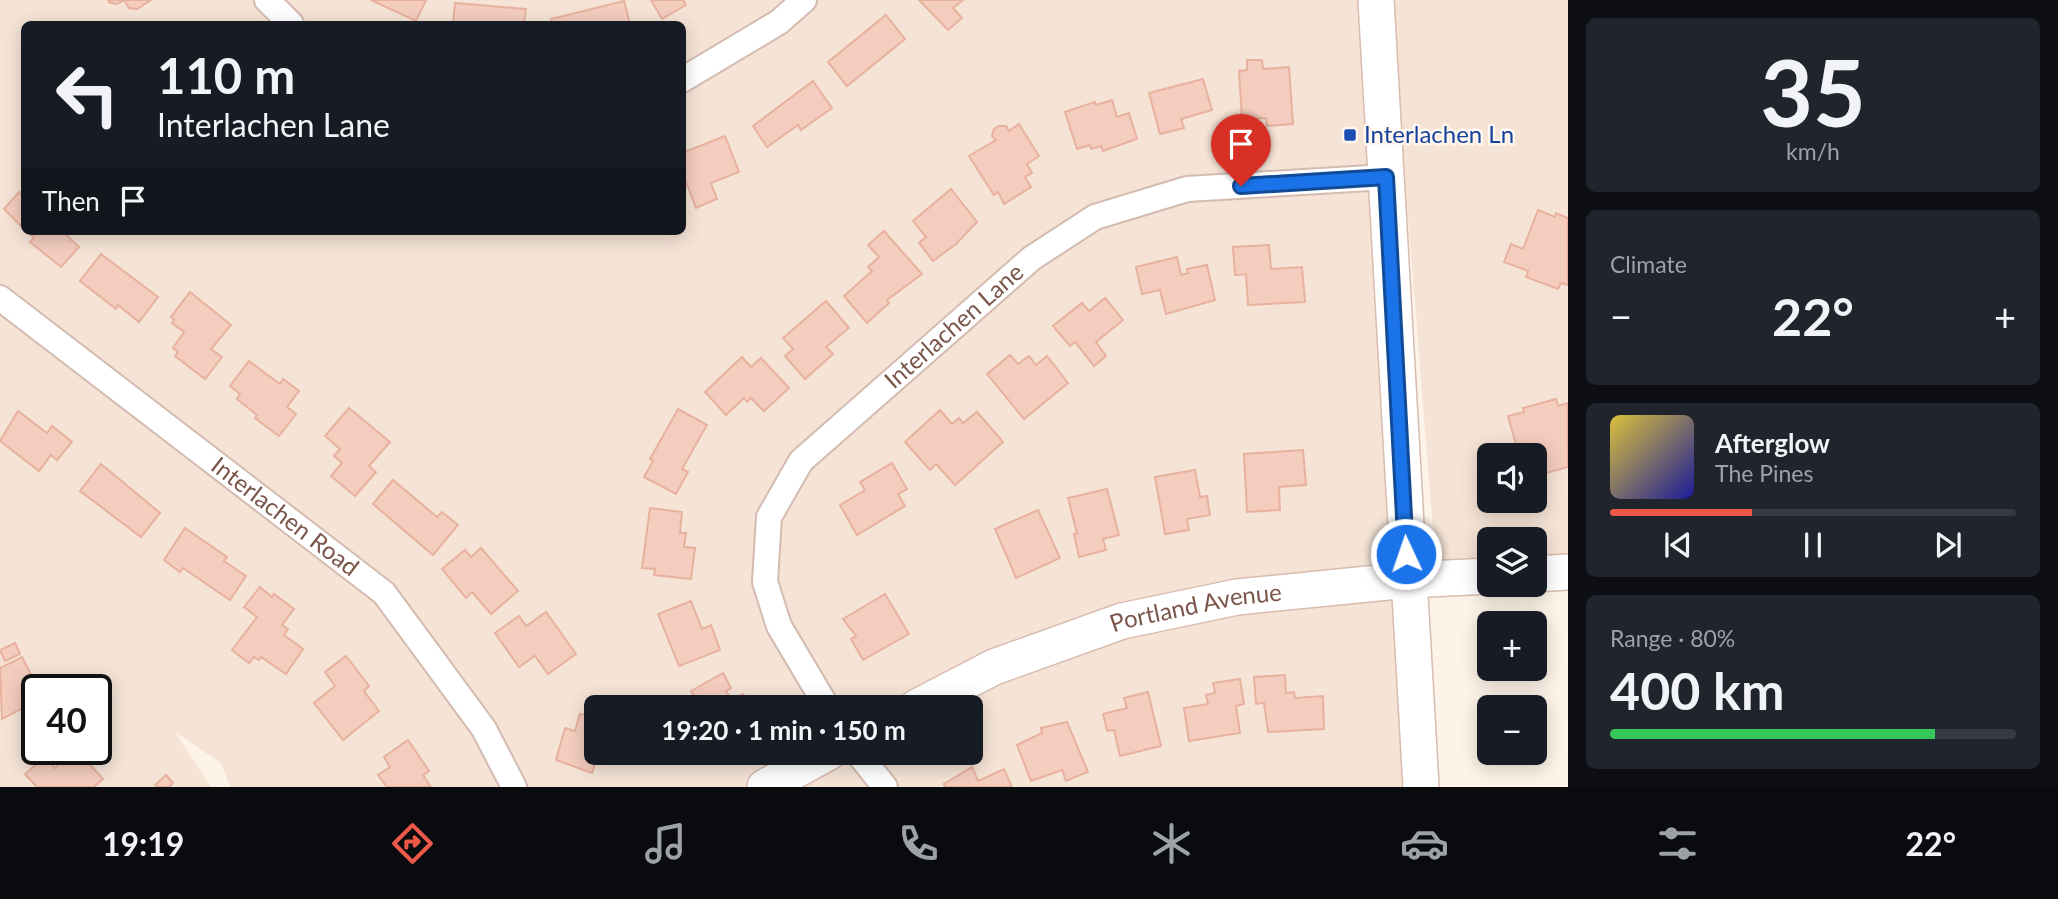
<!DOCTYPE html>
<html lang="en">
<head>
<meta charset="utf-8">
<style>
	body { margin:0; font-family:Lato,sans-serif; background:#20242c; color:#f1f3f6; height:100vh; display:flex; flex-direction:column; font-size:26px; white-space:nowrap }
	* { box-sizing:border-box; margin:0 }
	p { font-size:23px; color:#9ea1a6 }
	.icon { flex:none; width:38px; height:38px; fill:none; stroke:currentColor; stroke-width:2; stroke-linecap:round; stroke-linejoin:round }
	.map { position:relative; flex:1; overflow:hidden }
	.sheet { display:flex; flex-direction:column; gap:18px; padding:18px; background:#0d0f14; width:490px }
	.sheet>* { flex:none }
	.banner { position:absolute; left:21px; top:21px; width:665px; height:214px; border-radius:10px; box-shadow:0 4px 18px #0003; background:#171b24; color:#f1f3f6; overflow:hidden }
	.tools { position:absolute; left:1477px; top:443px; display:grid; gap:14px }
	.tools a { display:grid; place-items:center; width:70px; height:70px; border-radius:10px; background:#171b24; box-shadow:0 4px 18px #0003; font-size:35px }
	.speed { position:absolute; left:21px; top:674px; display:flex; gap:14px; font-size:35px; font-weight:700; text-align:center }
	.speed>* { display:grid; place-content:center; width:91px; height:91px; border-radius:50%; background:#171b24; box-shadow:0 4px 18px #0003; line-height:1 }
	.speed .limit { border:4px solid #111; border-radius:10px; background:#fff; color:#111 }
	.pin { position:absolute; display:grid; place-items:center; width:60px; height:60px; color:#fff; margin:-72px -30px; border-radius:50% 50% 50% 0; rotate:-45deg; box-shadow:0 0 7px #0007 }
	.pin .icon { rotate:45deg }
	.me { position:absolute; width:77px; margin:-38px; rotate:357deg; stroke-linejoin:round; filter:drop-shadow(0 0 5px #0008) }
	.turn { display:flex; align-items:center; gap:24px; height:147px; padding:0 21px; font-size:32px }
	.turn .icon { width:91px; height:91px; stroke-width:2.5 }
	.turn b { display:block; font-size:49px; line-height:60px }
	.then { display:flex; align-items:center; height:66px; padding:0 21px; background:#0003; gap:14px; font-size:26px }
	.big { font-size:52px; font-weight:700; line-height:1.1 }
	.sheet .widget { flex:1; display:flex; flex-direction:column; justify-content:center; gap:10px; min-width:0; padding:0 24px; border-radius:10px; background:#20242c }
	.sheet .dial { align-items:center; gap:0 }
	.dial b { font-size:91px; line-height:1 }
	.song { display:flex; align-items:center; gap:21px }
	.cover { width:84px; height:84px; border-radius:10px; background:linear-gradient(135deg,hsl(50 70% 55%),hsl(240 70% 35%)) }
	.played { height:7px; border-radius:4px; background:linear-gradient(90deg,#ec5949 35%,#363941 35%) }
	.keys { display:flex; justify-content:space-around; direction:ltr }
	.heat { display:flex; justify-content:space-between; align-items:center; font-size:38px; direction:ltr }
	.charge { height:10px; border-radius:5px; background:linear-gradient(90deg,#34c759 80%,#363941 0) }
	.trip { position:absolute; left:584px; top:695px; width:399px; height:70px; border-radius:10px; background:#171b24; box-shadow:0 4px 18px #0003; font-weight:700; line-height:70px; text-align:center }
	.tabs { display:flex; height:112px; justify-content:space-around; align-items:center; background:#090b0e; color:#9ea1a6 }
	.tabs .icon { width:49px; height:49px }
	.tabs .selected { color:#ec5949 }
	.tabs b { font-size:32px; color:#f1f3f6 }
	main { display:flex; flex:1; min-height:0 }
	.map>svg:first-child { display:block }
	.residential { fill:#f5e4d6; fill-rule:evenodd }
	.building { fill:#f4cdbf; stroke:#e8b19e; stroke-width:2 }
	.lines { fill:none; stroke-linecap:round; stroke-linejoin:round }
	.street-casing { stroke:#d3bbb0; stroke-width:28 }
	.secondary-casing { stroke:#d8bcaf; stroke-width:38 }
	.street { stroke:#fff; stroke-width:24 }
	.secondary { stroke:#fff; stroke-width:35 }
	.route-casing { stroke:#114b97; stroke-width:18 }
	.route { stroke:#1a73e8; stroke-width:12 }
	.transit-dot { fill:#1a4fb4; stroke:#fff7f0; stroke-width:2.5 }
	.labels { text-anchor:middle; stroke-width:5; stroke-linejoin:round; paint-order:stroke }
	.transit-label { font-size:24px; fill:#164399; stroke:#fff7f0; text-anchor:start }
	.street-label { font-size:24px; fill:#7a554a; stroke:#fff7f0 }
</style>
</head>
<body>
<main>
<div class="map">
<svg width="1568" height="787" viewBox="0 0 1568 787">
	<rect width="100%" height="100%" fill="#fdf3e8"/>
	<path class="residential" d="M0,0H1568V572L1535,574V539H1489V576L1437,579L1408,216L1390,227L1423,787H230L221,763L175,732L211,787H0ZM24,24H682V231H24ZM1489,455H1535V500H1489ZM37,690H96V749H37ZM597,707H971V752H597Z"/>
	<g class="building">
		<polygon points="108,0 151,0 137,9 129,8 124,0 117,4 110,3"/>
		<polygon points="371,0 426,0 416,21"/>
		<polygon points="651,0 683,0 686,5 662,19"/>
		<polygon points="919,0 963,0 953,8 962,18 948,30"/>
		<polygon points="624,1 630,24 552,24 551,19"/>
		<polygon points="455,3 526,9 524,24 453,24"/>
		<polygon points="886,15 905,39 847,86 828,62"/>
		<polygon points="1247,60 1262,60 1263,69 1289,67 1293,124 1267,126 1266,118 1242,119 1239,71 1247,70"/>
		<polygon points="1203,79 1212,110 1181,119 1184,128 1160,134 1149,93"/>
		<polygon points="813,81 832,108 801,130 798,125 767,147 753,126"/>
		<polygon points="1112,100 1117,117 1129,113 1137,139 1103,151 1101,146 1091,149 1090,145 1077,149 1065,112 1095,102 1096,105"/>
		<polygon points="1019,124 1039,156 1027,164 1032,173 1025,177 1031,187 1004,204 998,192 994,195 969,156 996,140 992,136 994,129 999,126 1006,126 1009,131"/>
		<polygon points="725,136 739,172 711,183 717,199 696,208 685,179 682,180 682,153"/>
		<polygon points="951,189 977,222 956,244 933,261 919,243 926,237 913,221"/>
		<polygon points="19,192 22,195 24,193 24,229 4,209"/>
		<polygon points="1538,210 1555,217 1556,213 1568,218 1568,285 1561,283 1558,289 1526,277 1528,271 1504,262 1511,244 1523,249"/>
		<polygon points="27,231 65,231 64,233 79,247 61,267 30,242 34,238"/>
		<polygon points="884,231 922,274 887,300 889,303 867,323 844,296 872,271 868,267 879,257 868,245"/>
		<polygon points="1269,245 1271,269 1302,267 1305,302 1248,305 1246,274 1235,275 1233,247"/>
		<polygon points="101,254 158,297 139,322 118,305 116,309 80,281"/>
		<polygon points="1177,257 1181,275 1188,273 1187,269 1207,265 1215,300 1166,314 1160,290 1142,294 1136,267"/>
		<polygon points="190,292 231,325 211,349 222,357 205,379 175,356 178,352 173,348 184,332 172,323 174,320 171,317"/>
		<polygon points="1105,298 1123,320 1096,342 1106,356 1094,366 1075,342 1070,346 1053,326 1082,303 1089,311"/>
		<polygon points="826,301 849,328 826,347 833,354 805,379 785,356 793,349 783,338"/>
		<polygon points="1010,355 1018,364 1029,356 1036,365 1047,356 1068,383 1024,419 987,374"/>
		<polygon points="742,357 751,367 761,358 789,388 764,411 751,398 747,402 744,398 726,415 705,392"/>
		<polygon points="249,361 280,384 283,379 299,391 287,407 296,414 279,436 255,418 257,415 237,399 240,394 230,386"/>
		<polygon points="1556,399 1558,406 1568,403 1568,467 1542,474 1541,468 1535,470 1535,455 1519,455 1508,416 1524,412 1523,408"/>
		<polygon points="349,408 390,442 369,466 376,472 355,496 331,476 342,463 334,456 340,449 325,436"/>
		<polygon points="678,409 707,425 682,469 688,472 676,494 644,477 653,461 650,459"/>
		<polygon points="940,410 952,424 959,418 963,423 977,412 1003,442 955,485 936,464 930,470 905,442"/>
		<polygon points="18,411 47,433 52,426 72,442 57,460 51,455 39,471 0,441"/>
		<polygon points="1303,450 1306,485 1279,487 1280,510 1247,512 1244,454"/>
		<polygon points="892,463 907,489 898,494 905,506 857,535 840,505 865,490 860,482"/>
		<polygon points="101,464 160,513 141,537 80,491"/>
		<polygon points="1195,470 1200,497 1207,496 1210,515 1187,519 1189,530 1165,534 1155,477"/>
		<polygon points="393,480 437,517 442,512 458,525 433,555 373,504"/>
		<polygon points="1107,489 1119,535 1103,539 1106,550 1079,557 1074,534 1077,533 1068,498"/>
		<polygon points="650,508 682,512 680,533 686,533 684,547 695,548 691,579 654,575 655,569 642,568"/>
		<polygon points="1038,510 1060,558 1016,578 995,529"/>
		<polygon points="185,528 227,557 224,561 246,576 230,600 183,568 180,572 164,560"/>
		<polygon points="481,548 518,591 491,614 472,592 466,598 442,569 465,550 471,557"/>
		<polygon points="260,587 272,597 274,594 294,609 282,625 288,629 284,635 303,649 286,674 261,657 259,660 254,657 249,663 232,650 257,617 244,607"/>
		<polygon points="885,594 909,634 863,660 851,639 856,636 843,619"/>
		<polygon points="691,601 702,629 711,625 720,650 679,666 658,614"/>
		<polygon points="546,612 576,654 548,674 535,656 519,667 495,633 519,616 526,626"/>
		<polygon points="15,643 20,654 5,661 0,650"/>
		<polygon points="346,656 369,686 364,691 379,711 343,740 314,703 335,686 325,672"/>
		<polygon points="22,657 39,690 37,690 37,701 2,719 0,668"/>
		<polygon points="723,673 731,688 726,691 732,700 743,694 751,707 701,707 691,691"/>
		<polygon points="1285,675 1286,693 1294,692 1295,698 1323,696 1324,729 1268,732 1264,703 1256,704 1254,677"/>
		<polygon points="1240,679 1244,704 1236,706 1240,733 1189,741 1184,708 1208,704 1206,695 1215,693 1213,683"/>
		<polygon points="1148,692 1161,746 1120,756 1114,730 1107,731 1103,714 1127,708 1124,698"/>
		<polygon points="580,714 597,717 597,752 620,752 618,759 598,753 592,773 556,760 565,728 575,731"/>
		<polygon points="1067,722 1088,772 1066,781 1062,770 1031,781 1017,745 1042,733 1041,728"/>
		<polygon points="408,740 429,771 423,775 431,787 387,787 378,775 390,767 384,757"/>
		<polygon points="76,749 103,779 94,787 37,787 25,774 45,757 55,768"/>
		<polygon points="972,767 978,781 1004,769 1012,787 945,787 944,784"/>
		<polygon points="166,775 173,783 169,787 157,787 155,785"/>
	</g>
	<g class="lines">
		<defs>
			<g id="street">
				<polyline points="267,0 291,24"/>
				<polyline points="682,80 779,22 804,0"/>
				<path id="s1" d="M0,298L384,593L484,729L514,787"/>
				<path id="s2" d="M827,707L779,626L765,582L769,517L801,461L1032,258L1095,217L1187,189L1386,177"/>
				<polyline points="857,752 885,787"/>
			</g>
			<g id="secondary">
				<polyline points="1376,0 1421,787"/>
				<polyline points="1535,574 1568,572"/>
				<path id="s3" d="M917,707L994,667L1122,621L1237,597L1408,580L1489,576"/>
				<polyline points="765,787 829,752"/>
			</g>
		</defs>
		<use href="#street" class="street-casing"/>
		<use href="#secondary" class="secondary-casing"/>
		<use href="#street" class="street"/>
		<use href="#secondary" class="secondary"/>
	</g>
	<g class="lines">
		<defs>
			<polyline id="route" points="1241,186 1386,177 1406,554"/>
		</defs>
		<use href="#route" class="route-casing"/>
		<use href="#route" class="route"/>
	</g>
	<rect class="transit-dot" x="1343" y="128" width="14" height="14" rx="3.5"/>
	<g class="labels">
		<g class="transit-label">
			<text x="1364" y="143">Interlachen Ln</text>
		</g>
		<g class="street-label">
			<text dy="8" stroke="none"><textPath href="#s2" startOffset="474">Interlachen Lane</textPath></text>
			<text dy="8" stroke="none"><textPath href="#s1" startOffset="359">Interlachen Road</textPath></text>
			<text dy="8" stroke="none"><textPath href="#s3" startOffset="298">Portland Avenue</textPath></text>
		</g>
	</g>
</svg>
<div class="tools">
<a><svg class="icon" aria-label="sound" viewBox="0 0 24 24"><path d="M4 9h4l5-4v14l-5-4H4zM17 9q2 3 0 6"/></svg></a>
<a><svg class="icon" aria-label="layers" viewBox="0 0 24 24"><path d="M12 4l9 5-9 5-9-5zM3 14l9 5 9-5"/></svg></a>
<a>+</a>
<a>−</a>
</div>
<div class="speed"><div class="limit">40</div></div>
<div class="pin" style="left:1241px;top:186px;background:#d93025"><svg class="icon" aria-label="arrive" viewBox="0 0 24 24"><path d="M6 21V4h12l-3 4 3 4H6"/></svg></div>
<svg class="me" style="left:1406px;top:554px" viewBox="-20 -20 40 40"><circle r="17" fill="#1a73e8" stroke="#fff" stroke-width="3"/><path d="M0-11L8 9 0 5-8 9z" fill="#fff"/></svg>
<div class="trip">19:20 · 1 min · 150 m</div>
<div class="banner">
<div class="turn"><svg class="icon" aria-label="left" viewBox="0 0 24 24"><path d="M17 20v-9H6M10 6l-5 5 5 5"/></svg><div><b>110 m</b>Interlachen Lane</div></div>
<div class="then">Then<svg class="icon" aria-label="arrive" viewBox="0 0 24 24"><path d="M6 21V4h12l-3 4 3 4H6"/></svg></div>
</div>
</div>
<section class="sheet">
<div class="widget dial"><b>35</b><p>km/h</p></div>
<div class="widget"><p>Climate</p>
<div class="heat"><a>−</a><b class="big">22°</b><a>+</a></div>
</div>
<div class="widget">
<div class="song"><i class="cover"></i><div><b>Afterglow</b><p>The Pines</p></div></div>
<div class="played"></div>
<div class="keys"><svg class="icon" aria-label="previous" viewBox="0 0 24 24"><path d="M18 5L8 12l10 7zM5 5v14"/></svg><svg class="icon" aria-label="pause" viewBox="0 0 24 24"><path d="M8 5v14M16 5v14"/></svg><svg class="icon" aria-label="next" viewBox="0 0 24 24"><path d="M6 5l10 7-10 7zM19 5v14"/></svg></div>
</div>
<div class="widget"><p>Range · 80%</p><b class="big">400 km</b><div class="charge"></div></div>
</section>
</main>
<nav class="tabs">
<b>19:19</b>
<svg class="icon selected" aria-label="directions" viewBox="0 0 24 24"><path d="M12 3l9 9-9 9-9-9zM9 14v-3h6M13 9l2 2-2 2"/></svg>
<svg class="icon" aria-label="music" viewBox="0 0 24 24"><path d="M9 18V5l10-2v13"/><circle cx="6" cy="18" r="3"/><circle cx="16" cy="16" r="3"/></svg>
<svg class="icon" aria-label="phone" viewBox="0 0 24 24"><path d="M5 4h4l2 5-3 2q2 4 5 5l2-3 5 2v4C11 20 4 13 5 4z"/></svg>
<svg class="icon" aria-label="climate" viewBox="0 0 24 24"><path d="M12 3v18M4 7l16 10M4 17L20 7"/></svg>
<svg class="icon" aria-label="car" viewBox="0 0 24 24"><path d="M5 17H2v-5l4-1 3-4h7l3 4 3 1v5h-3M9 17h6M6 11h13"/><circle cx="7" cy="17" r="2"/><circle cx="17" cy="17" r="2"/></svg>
<svg class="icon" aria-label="filters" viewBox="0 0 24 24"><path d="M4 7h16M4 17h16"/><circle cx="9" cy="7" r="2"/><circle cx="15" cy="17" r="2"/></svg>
<b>22°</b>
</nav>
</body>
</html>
